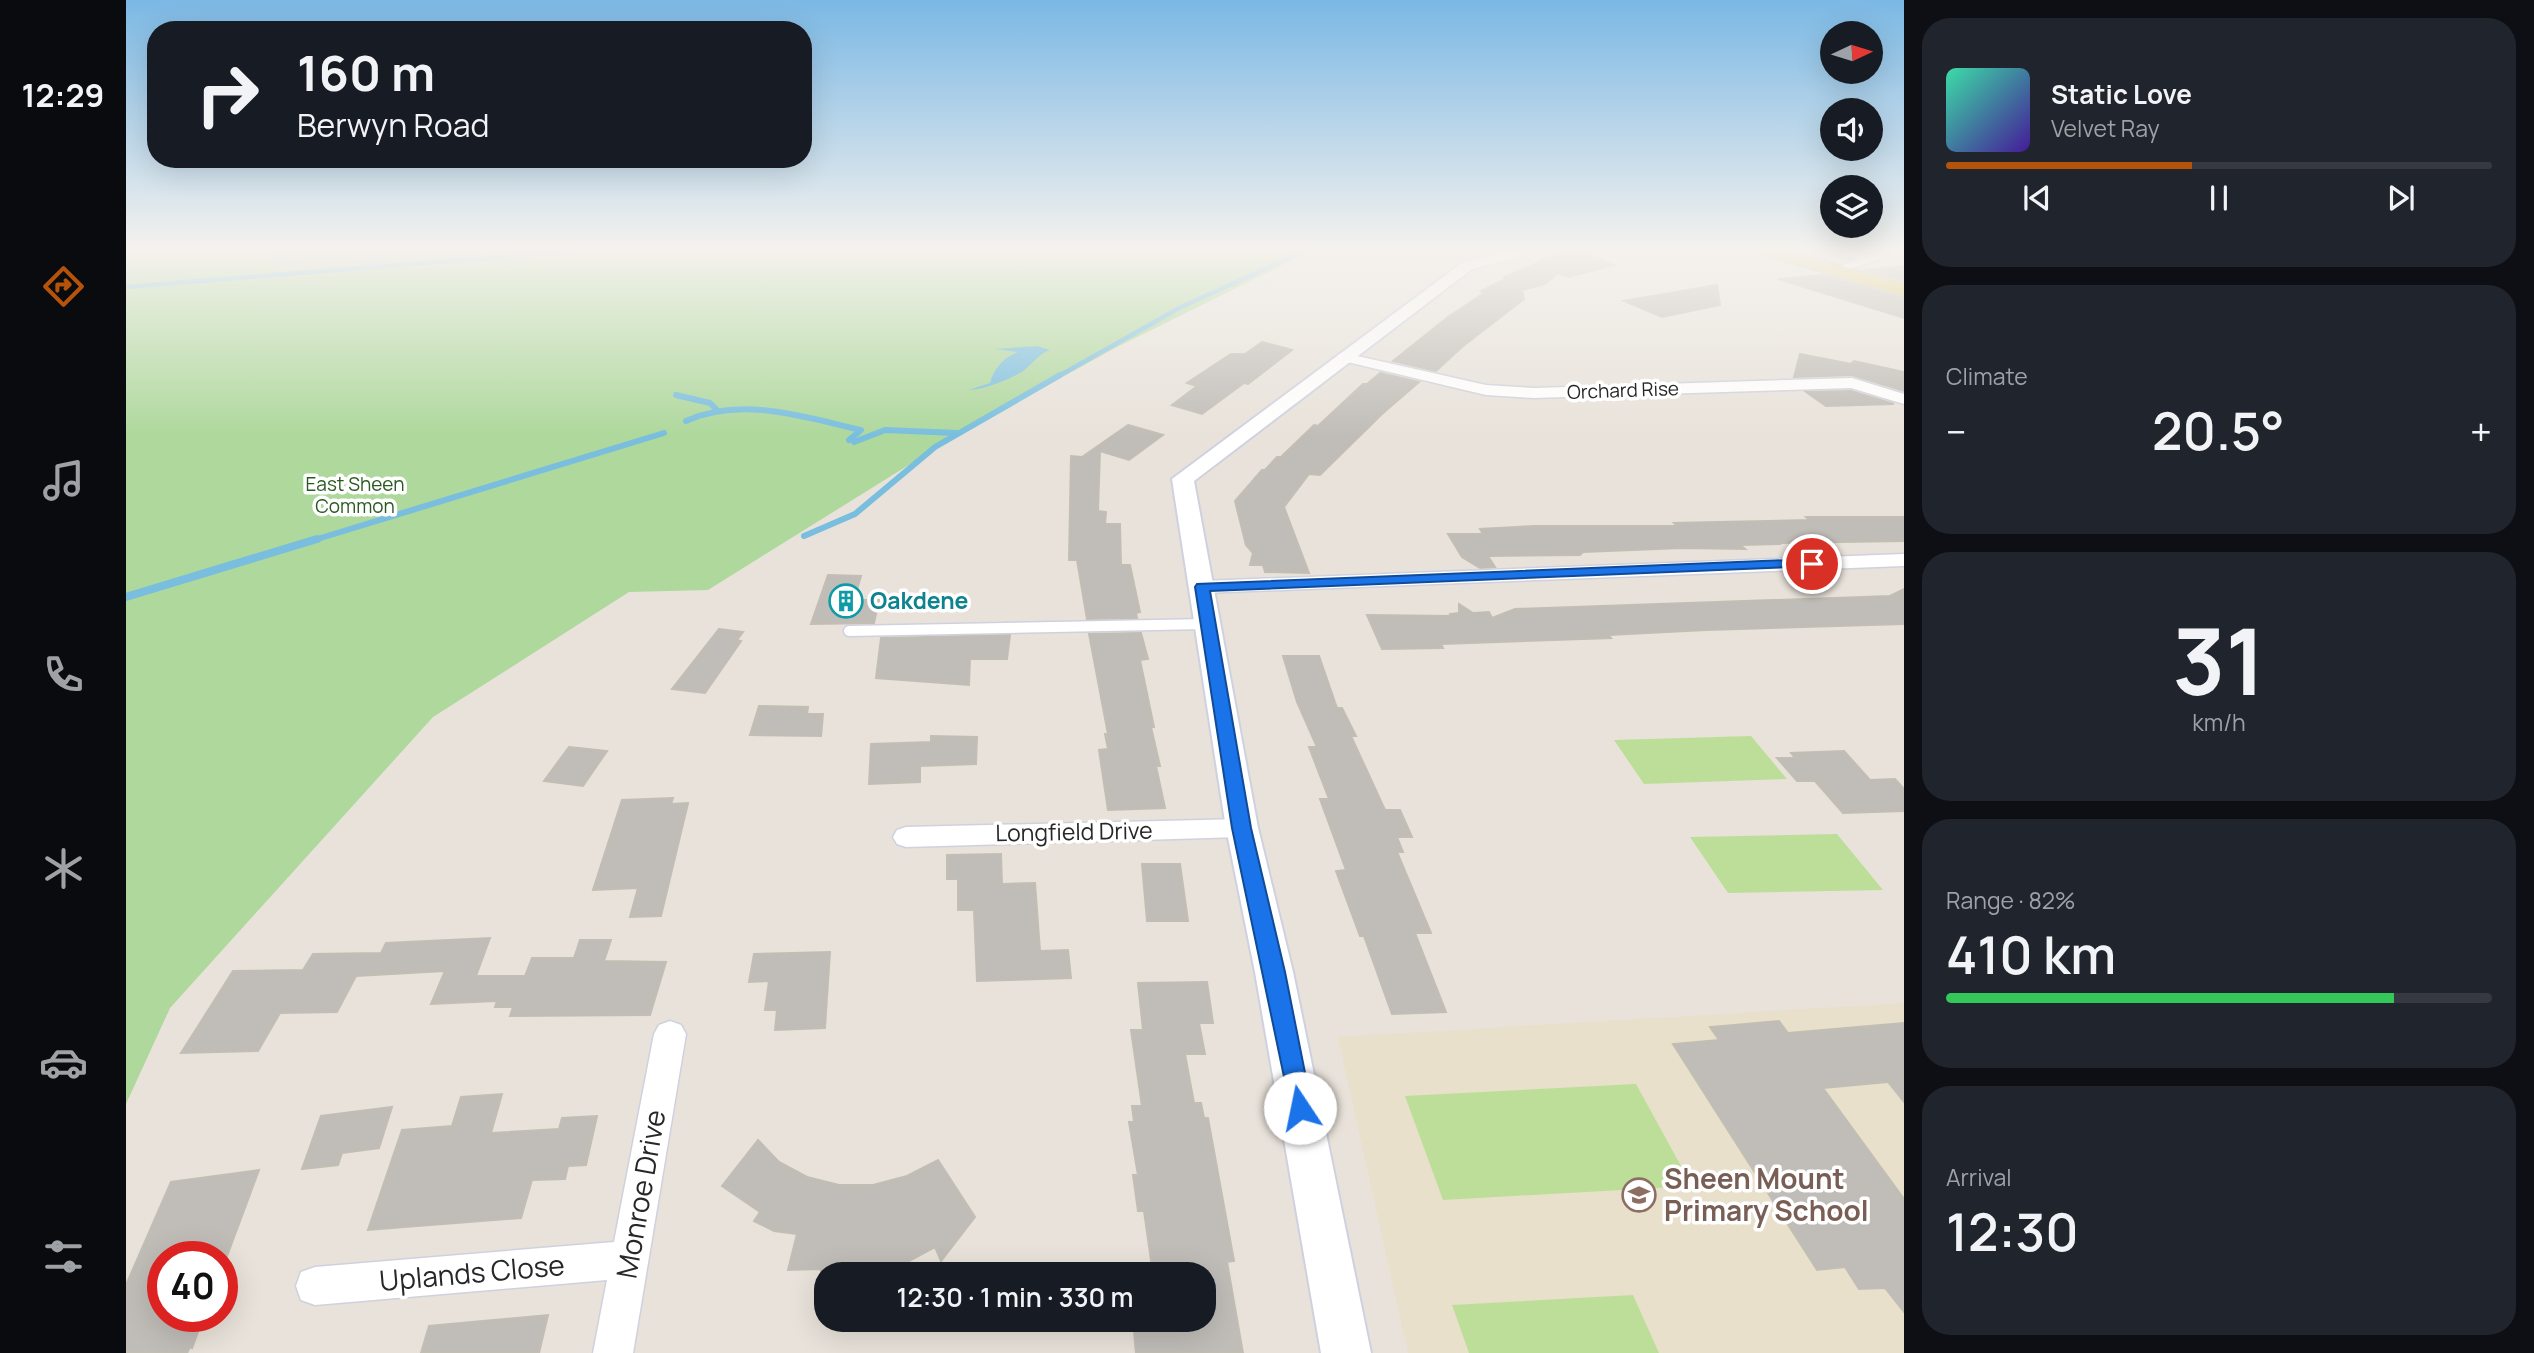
<!DOCTYPE html>
<html lang="en">
<head>
<meta charset="utf-8">
<style>
	body { margin:0; font-family:Manrope,sans-serif; background:#20242c; color:#f1f3f6; height:100vh; display:flex; flex-direction:column; font-size:26px; white-space:nowrap }
	* { box-sizing:border-box; margin:0 }
	p { font-size:23px; color:#9ea1a6 }
	.icon { flex:none; width:38px; height:38px; fill:none; stroke:currentColor; stroke-width:2; stroke-linecap:round; stroke-linejoin:round }
	.map { position:relative; flex:1; overflow:hidden }
	.drawer { display:flex; flex-direction:column; gap:18px; padding:18px; background:#0d0f14; width:630px }
	.drawer>* { flex:none }
	.top-card { position:absolute; left:21px; top:21px; width:665px; height:147px; border-radius:28px; box-shadow:0 7px 28px #0002; background:#171b24; color:#f1f3f6; overflow:hidden }
	.needle { width:46px; rotate:86deg }
	.fabs { position:absolute; left:1694px; top:21px; display:grid; gap:14px }
	.fabs a { display:grid; place-items:center; width:63px; height:63px; border-radius:50%; background:#171b24; box-shadow:0 7px 28px #0002; font-size:35px }
	.speed { position:absolute; left:21px; top:1241px; display:flex; gap:14px; font-size:35px; font-weight:700; text-align:center }
	.speed>* { display:grid; place-content:center; width:91px; height:91px; border-radius:50%; background:#171b24; box-shadow:0 7px 28px #0002; line-height:1 }
	.speed .limit { border:10px solid #d22; background:#fff; color:#111 }
	.pin { position:absolute; display:grid; place-items:center; width:60px; height:60px; color:#fff; margin:-30px; border:4px solid #fff; border-radius:50%; box-shadow:0 2px 7px #0007 }
	.me { position:absolute; width:77px; margin:-38px; rotate:349deg; stroke-linejoin:round; filter:drop-shadow(0 0 5px #0008) }
	.turn { display:flex; align-items:center; gap:24px; height:147px; padding:0 35px; font-size:32px }
	.turn .icon { width:91px; height:91px; stroke-width:2.5 }
	.turn b { display:block; font-size:49px; line-height:60px }
	.big { font-size:52px; font-weight:600; line-height:1.1 }
	.drawer .tile { flex:1; display:flex; flex-direction:column; justify-content:center; gap:10px; min-width:0; padding:0 24px; border-radius:28px; background:#20242c }
	.drawer .dial { align-items:center; gap:0 }
	.dial b { font-size:91px; line-height:1 }
	.song { display:flex; align-items:center; gap:21px }
	.cover { width:84px; height:84px; border-radius:10px; background:linear-gradient(135deg,hsl(160 70% 55%),hsl(260 70% 35%)) }
	.played { height:7px; border-radius:4px; background:linear-gradient(90deg,#b45309 45%,#363941 45%) }
	.keys { display:flex; justify-content:space-around; direction:ltr }
	.heat { display:flex; justify-content:space-between; align-items:center; font-size:38px; direction:ltr }
	.charge { height:10px; border-radius:5px; background:linear-gradient(90deg,#34c759 82%,#363941 0) }
	.trip { position:absolute; left:688px; top:1262px; width:402px; height:70px; border-radius:28px; background:#171b24; box-shadow:0 7px 28px #0002; font-weight:600; line-height:70px; text-align:center }
	main { display:flex; flex:1; min-height:0 }
	.dock { display:flex; flex-direction:column; width:126px; justify-content:space-around; align-items:center; background:#090b0e; color:#9ea1a6 }
	.dock .icon { width:49px; height:49px }
	.dock .on { color:#b45309 }
	.dock b { font-size:32px; color:#f1f3f6 }
	.map>svg:first-child { display:block }
	.education { fill:#e8e0cb }
	.green { fill:#aed89c }
	.cemetery { fill:#bfcfb3 }
	.pitch { fill:#bdde99 }
	.water { fill:#79bede }
	.lines { fill:none; stroke-linecap:round; stroke-linejoin:round }
	.stream-far2 { stroke:#79bede; stroke-width:4.5 }
	.stream-far1 { stroke:#79bede; stroke-width:6 }
	.stream { stroke:#79bede; stroke-width:8 }
	.building { fill:#c0bcb7; stroke:#c2beb4; stroke-width:2 }
	.service-far1-casing { stroke:#cfd1de; stroke-width:8 }
	.service-casing { stroke:#cfd1de; stroke-width:13 }
	.minor-casing { stroke:#cfd1de; stroke-width:3 }
	.tertiary-casing { stroke:#cfd1de; stroke-width:4 }
	.primary-casing { stroke:#c3c3c3; stroke-width:3 }
	.service-far1 { stroke:#fff; stroke-width:6 }
	.service { stroke:#fff; stroke-width:10 }
	.minor { fill:#fff; fill-rule:evenodd }
	.tertiary { fill:#fff; fill-rule:evenodd }
	.primary { fill:#dec969; fill-rule:evenodd }
	.route { fill:#1a73e8; stroke:#114b97; stroke-width:2 }
	.labels { text-anchor:middle; stroke-width:7; stroke-linejoin:round; paint-order:stroke }
	.far-street-label { font-size:19px; fill:#272727; stroke:#fff }
	.far-park-label { font-size:19px; fill:#2a5921; stroke:#fff }
	.culture-label { font-size:23px; font-weight:bold; fill:#0d838f; stroke:#fff; text-anchor:start }
	.street-label { font-size:23px; fill:#272727; stroke:#fff }
	.near-education-label { font-size:28px; font-weight:bold; fill:#785e54; stroke:#fff; text-anchor:start }
	.near-street-label { font-size:28px; fill:#272727; stroke:#fff }
</style>
</head>
<body>
<main>
<nav class="dock">
<b>12:29</b>
<svg class="icon on" aria-label="directions" viewBox="0 0 24 24"><path d="M12 3l9 9-9 9-9-9zM9 14v-3h6M13 9l2 2-2 2"/></svg>
<svg class="icon" aria-label="music" viewBox="0 0 24 24"><path d="M9 18V5l10-2v13"/><circle cx="6" cy="18" r="3"/><circle cx="16" cy="16" r="3"/></svg>
<svg class="icon" aria-label="phone" viewBox="0 0 24 24"><path d="M5 4h4l2 5-3 2q2 4 5 5l2-3 5 2v4C11 20 4 13 5 4z"/></svg>
<svg class="icon" aria-label="climate" viewBox="0 0 24 24"><path d="M12 3v18M4 7l16 10M4 17L20 7"/></svg>
<svg class="icon" aria-label="car" viewBox="0 0 24 24"><path d="M5 17H2v-5l4-1 3-4h7l3 4 3 1v5h-3M9 17h6M6 11h13"/><circle cx="7" cy="17" r="2"/><circle cx="17" cy="17" r="2"/></svg>
<svg class="icon" aria-label="filters" viewBox="0 0 24 24"><path d="M4 7h16M4 17h16"/><circle cx="9" cy="7" r="2"/><circle cx="15" cy="17" r="2"/></svg>
</nav>
<div class="map">
<svg width="1778" height="1353" viewBox="0 0 1778 1353">
	<rect width="100%" height="100%" fill="#e8e2da"/>
	<polygon class="education" points="1778,1003 1778,1353 1282,1353 1212,1037"/>
	<polygon class="green" points="0,248 143,248 149,271 437,248 1191,248 989,348 826,438 582,590 503,592 307,717 44,1008 0,1104"/>
	<polygon class="cemetery" points="143,248 437,248 148,271"/>
	<g class="pitch">
		<polygon points="1625,736 1661,779 1518,784 1488,740"/>
		<polygon points="1711,834 1757,890 1602,893 1564,837"/>
		<polygon points="1510,1084 1566,1186 1317,1200 1279,1096"/>
		<polygon points="1507,1295 1533,1353 1343,1353 1326,1305"/>
	</g>
	<path class="water" d="M911,346L924,350C912,354 907,364 897,371C885,379 857,390 843,390L864,383C868,368 878,357 892,352L869,349Z"/>
	<g class="lines">
		<g class="stream-far2">
			<polyline points="0,287 485,248"/>
			<polyline points="931,377 1055,307 1185,248"/>
		</g>
		<g class="stream-far1">
			<polyline points="550,395 584,403 591,410"/>
			<path d="M560,421C616,396 678,417 735,430L723,440"/>
			<polyline points="728,442 759,430 831,433"/>
			<polyline points="678,536 729,514 809,447 934,375"/>
			<polyline points="185,541 538,433"/>
		</g>
		<polyline class="stream" points="0,597 191,539"/>
	</g>
	<g class="building">
		<polygon points="1446,248 1465,248 1459,253 1489,265 1442,277 1432,273 1419,284 1396,290 1398,299 1336,347 1310,371 1267,361 1322,317 1358,293 1355,291 1381,278 1378,277"/>
		<polygon points="1778,266 1778,281 1739,270"/>
		<polygon points="1696,275 1778,298 1778,318 1652,279"/>
		<polygon points="1591,285 1594,305 1536,317 1498,301"/>
		<polygon points="1136,342 1166,350 1122,384 1118,383 1076,414 1046,405 1071,386 1061,383 1105,354 1119,354"/>
		<polygon points="1674,354 1725,364 1728,361 1778,372 1778,391 1726,375 1668,377"/>
		<polygon points="1254,373 1293,382 1256,414 1194,475 1183,474 1158,507 1183,573 1139,572 1137,565 1124,565 1127,553 1120,545 1109,501 1136,470 1139,470 1151,457 1155,457 1188,425 1192,426 1237,384 1241,384"/>
		<polygon points="1725,391 1768,404 1700,406 1680,392"/>
		<polygon points="1002,425 1037,435 1003,460 974,451 972,511 980,512 979,524 994,524 995,565 1004,565 1014,612 1010,613 1011,618 961,619 951,560 943,560 945,456 956,457"/>
		<polygon points="1680,517 1778,517 1778,541 1653,543 1655,544 1614,545 1619,549 1556,548 1457,552 1454,555 1362,556 1369,567 1354,568 1336,557 1322,534 1357,534 1354,529 1409,526 1551,526 1548,523 1683,520"/>
		<polygon points="702,575 735,576 728,600 753,600 748,623 685,624"/>
		<polygon points="1778,589 1778,624 1580,630 1483,635 1485,638 1315,644 1317,648 1256,649 1241,615 1325,616 1324,614 1333,613 1333,604 1347,613 1363,612 1366,618 1389,609 1764,596"/>
		<polygon points="593,629 617,632 611,640 615,641 579,693 546,689"/>
		<polygon points="1015,633 1022,659 1014,660 1028,727 1025,727 1034,766 1030,766 1039,808 982,810 973,750 982,749 979,734 982,734 963,634"/>
		<polygon points="884,635 881,659 844,659 843,685 750,678 755,638"/>
		<polygon points="1157,656 1193,656 1211,708 1216,708 1230,736 1225,736 1259,810 1274,810 1286,837 1271,837 1277,852 1271,852 1305,933 1289,933 1320,1012 1266,1014 1238,936 1234,936 1210,871 1220,870 1194,799 1203,799 1183,747 1191,747 1171,702"/>
		<polygon points="633,706 682,707 681,714 697,714 695,736 624,735"/>
		<polygon points="805,736 851,737 850,764 794,766 794,782 743,784 745,744 805,742"/>
		<polygon points="443,747 481,751 457,786 418,781"/>
		<polygon points="1718,751 1744,780 1769,779 1778,789 1778,811 1717,813 1689,781 1671,781 1651,758 1669,758 1665,753"/>
		<polygon points="547,798 545,804 562,803 535,916 504,917 512,888 467,890 496,800"/>
		<polygon points="875,854 876,884 909,883 914,951 942,950 945,978 851,981 848,910 832,910 832,879 821,879 821,855"/>
		<polygon points="1016,864 1054,864 1062,921 1021,921"/>
		<polygon points="364,938 350,976 399,976 406,958 448,958 454,940 485,940 478,961 540,962 524,1015 384,1016 387,1007 369,1007 371,1001 305,1004 319,971 230,976 211,1012 154,1013 132,1051 55,1053 107,971 177,970 187,954 255,953 260,943"/>
		<polygon points="704,952 699,1028 649,1030 651,1010 639,1010 643,981 623,982 628,954"/>
		<polygon points="1081,982 1087,1023 1073,1023 1079,1054 1059,1054 1068,1103 1075,1103 1078,1118 1082,1118 1108,1261 1101,1262 1117,1353 1010,1353 1007,1320 1078,1320 1078,1274 1027,1274 1018,1211 1012,1211 1007,1175 1012,1175 1003,1122 1008,1122 1006,1106 1016,1106 1005,1030 1017,1030 1012,983"/>
		<polygon points="1653,1021 1662,1033 1778,1023 1778,1102 1762,1082 1697,1088 1778,1199 1778,1312 1759,1288 1733,1289 1719,1267 1691,1270 1547,1044 1593,1040 1584,1027"/>
		<polygon points="376,1094 365,1133 433,1129 436,1118 471,1116 460,1165 442,1166 439,1179 406,1180 395,1218 242,1230 276,1130 326,1126 335,1097"/>
		<polygon points="266,1107 253,1148 216,1153 212,1165 176,1169 195,1116"/>
		<polygon points="632,1140 653,1162 681,1177 713,1185 747,1185 781,1176 812,1160 849,1217 815,1261 809,1247 759,1274 743,1274 742,1269 720,1274 695,1274 695,1269 662,1270 671,1234 648,1231 628,1221 634,1212 596,1186"/>
		<polygon points="133,1170 101,1256 37,1256 37,1316 78,1316 66,1348 64,1347 61,1353 0,1353 0,1285 45,1182"/>
		<polygon points="422,1315 413,1353 295,1353 303,1326"/>
	</g>
	<g class="lines">
		<defs>
			<polyline id="service-far1" points="1708,248 1742,258"/>
			<polyline id="service" points="723,631 1080,624"/>
			<g id="minor">
				<polygon points="1761,248 1778,248 1778,253 1768,253 1711,274 1705,270"/>
				<polygon points="1218,353 1360,385 1408,388 1726,378 1778,394 1778,404 1725,388 1408,398 1360,395 1213,360 1211,357 1213,354"/>
				<polygon points="1778,554 1778,566 1076,593 1069,591 1066,587 1069,583 1076,581"/>
				<polygon points="1116,819 1125,821 1129,828 1125,835 1116,837 780,847 771,844 767,837 771,830 780,827"/>
				<polygon points="544,1021 555,1025 560,1034 507,1353 467,1353 481,1280 189,1305 175,1300 170,1286 175,1272 189,1267 488,1242 528,1034 533,1025"/>
			</g>
			<polygon id="tertiary" points="1393,248 1415,248 1413,251 1346,269 1068,481 1132,828 1167,972 1245,1353 1195,1353 1129,972 1100,828 1046,479 1336,263"/>
			<polygon id="primary" points="1625,248 1653,248 1778,284 1778,296 1628,252"/>
		</defs>
		<use href="#service-far1" class="service-far1-casing"/>
		<use href="#service" class="service-casing"/>
		<use href="#minor" class="minor-casing"/>
		<use href="#tertiary" class="tertiary-casing"/>
		<use href="#primary" class="primary-casing"/>
		<use href="#service-far1" class="service-far1"/>
		<use href="#service" class="service"/>
		<use href="#minor" class="minor"/>
		<use href="#tertiary" class="tertiary"/>
		<use href="#primary" class="primary"/>
	</g>
	<linearGradient id="sky" x2="0" y2="1"><stop stop-color="#7bb8e4"/><stop offset="0.57" stop-color="#f5f2ee"/><stop offset="1" stop-color="#f5f2ee" stop-opacity="0"/></linearGradient>
	<rect width="1778" height="437" fill="url(#sky)"/>
	<polygon class="route" points="1686,559 1691,561 1691,566 1084,591 1125,828 1159,972 1186,1108 1182,1115 1174,1118 1166,1115 1106,828 1069,587 1071,584"/>
	<defs>
		<symbol id="building-ring" viewBox="-11 -11 22 22"><circle r="9.5" fill="#fff" stroke="#0f9aa8" stroke-width="1.5"/><path d="M-4-6H4V6H1V3H-1V6H-4ZM-2.5-4.3h1.7v1.8h-1.7ZM.8-4.3h1.7v1.8H.8ZM-2.5-1h1.7V.8h-1.7ZM.8-1h1.7V.8H.8Z" fill="#0f9aa8"/></symbol>
		<symbol id="school-ring" viewBox="-11 -11 22 22"><circle r="9.5" fill="#fff" stroke="#8d6e63" stroke-width="1.5"/><path d="M0-5L7-2L0 1L-7-2ZM-4 1L0 2.5L4 1V4Q0 6-4 4Z" fill="#8d6e63"/></symbol>
	</defs>
	<g fill-rule="evenodd">
		<use href="#building-ring" x="701" y="582" width="38" height="38"/>
		<use href="#school-ring" x="1494" y="1176" width="38" height="38"/>
	</g>
	<g class="labels">
		<g class="far-street-label">
			<text transform="translate(1497 390) rotate(-2)" y="7">Orchard Rise</text>
		</g>
		<g class="far-park-label">
			<text x="229" y="491">East Sheen<tspan x="229" dy="22">Common</tspan></text>
		</g>
		<g class="culture-label">
			<text x="744" y="609">Oakdene</text>
		</g>
		<g class="street-label">
			<text transform="translate(948 832) rotate(-1)" y="8">Longfield Drive</text>
		</g>
		<g class="near-education-label">
			<text x="1538" y="1189">Sheen Mount<tspan x="1538" dy="32">Primary School</tspan></text>
		</g>
		<g class="near-street-label">
			<text transform="translate(515 1194) rotate(-80)" y="10">Monroe Drive</text>
			<text transform="translate(346 1273) rotate(-5)" y="10">Uplands Close</text>
		</g>
	</g>
</svg>
<div class="fabs">
<a><svg class="needle" viewBox="-14 -14 28 28"><path d="M0-13l5 13h-10z" fill="#e53935"/><path d="M0 13l5-13h-10z" fill="#9ea1a6"/></svg></a>
<a><svg class="icon" aria-label="sound" viewBox="0 0 24 24"><path d="M4 9h4l5-4v14l-5-4H4zM17 9q2 3 0 6"/></svg></a>
<a><svg class="icon" aria-label="layers" viewBox="0 0 24 24"><path d="M12 4l9 5-9 5-9-5zM3 14l9 5 9-5"/></svg></a>
</div>
<div class="speed"><div class="limit">40</div></div>
<div class="pin" style="left:1686px;top:564px;background:#d93025"><svg class="icon" aria-label="arrive" viewBox="0 0 24 24"><path d="M6 21V4h12l-3 4 3 4H6"/></svg></div>
<svg class="me" style="left:1174px;top:1108px" viewBox="-20 -20 40 40"><circle r="19" fill="#fff"/><path d="M0-13L10 11 0 6-10 11z" fill="#1a73e8"/></svg>
<div class="trip">12:30 · 1 min · 330 m</div>
<div class="top-card">
<div class="turn"><svg class="icon" aria-label="right" viewBox="0 0 24 24"><path d="M7 20v-9h11M14 6l5 5-5 5"/></svg><div><b>160 m</b>Berwyn Road</div></div>
</div>
</div>
<section class="drawer">
<div class="tile">
<div class="song"><i class="cover"></i><div><b>Static Love</b><p>Velvet Ray</p></div></div>
<div class="played"></div>
<div class="keys"><svg class="icon" aria-label="previous" viewBox="0 0 24 24"><path d="M18 5L8 12l10 7zM5 5v14"/></svg><svg class="icon" aria-label="pause" viewBox="0 0 24 24"><path d="M8 5v14M16 5v14"/></svg><svg class="icon" aria-label="next" viewBox="0 0 24 24"><path d="M6 5l10 7-10 7zM19 5v14"/></svg></div>
</div>
<div class="tile"><p>Climate</p>
<div class="heat"><a>−</a><b class="big">20.5°</b><a>+</a></div>
</div>
<div class="tile dial"><b>31</b><p>km/h</p></div>
<div class="tile"><p>Range · 82%</p><b class="big">410 km</b><div class="charge"></div></div>
<div class="tile"><p>Arrival</p><b class="big">12:30</b></div>
</section>
</main>
</body>
</html>
